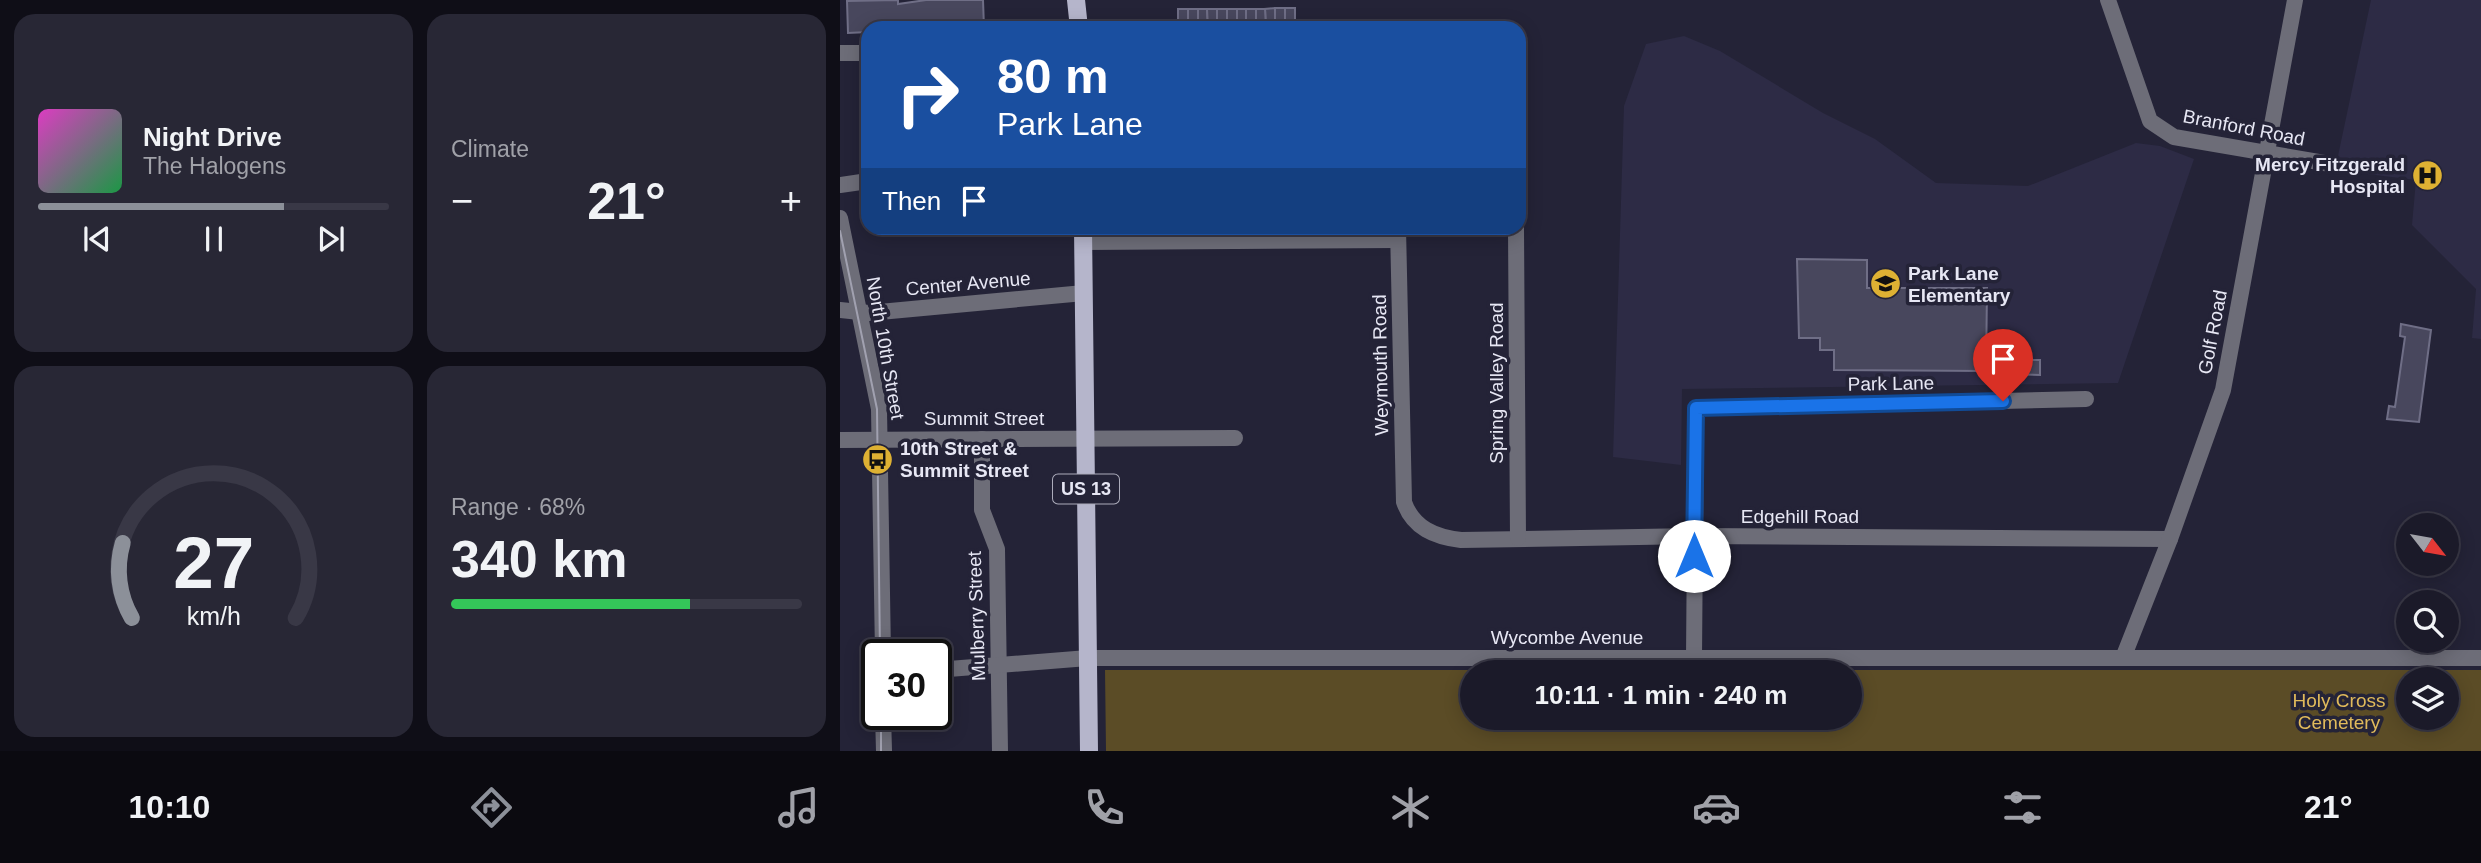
<!DOCTYPE html>
<html lang="en">
<head>
<meta charset="utf-8">
<style>
	body { margin:0; font-family:Helvetica,sans-serif; background:#282735; color:#f1f3f6; height:100vh; display:flex; flex-direction:column; font-size:26px; white-space:nowrap }
	* { box-sizing:border-box; margin:0 }
	p { font-size:23px; color:#a0a1a8 }
	.icon { flex:none; width:38px; height:38px; fill:none; stroke:currentColor; stroke-width:2; stroke-linecap:round; stroke-linejoin:round }
	.map { position:relative; flex:1; overflow:hidden }
	.details { display:flex; flex-direction:column; gap:14px; padding:14px; background:#0f0e17; width:840px }
	.details>* { flex:none }
	.hud { position:absolute; left:21px; top:21px; width:665px; height:214px; border-radius:21px; box-shadow:0 4px 18px #0003,0 0 0 2px #393846; background:#1a4fa0; color:#fff; overflow:hidden }
	.needle { width:46px; rotate:121deg }
	.tools { position:absolute; left:1556px; top:513px; display:grid; gap:14px }
	.tools a { display:grid; place-items:center; width:63px; height:63px; border-radius:50%; background:#1b1a29; box-shadow:0 4px 18px #0003,0 0 0 2px #393846; font-size:35px }
	.speed { position:absolute; left:21px; top:639px; display:flex; gap:14px; font-size:35px; font-weight:700; text-align:center }
	.speed>* { display:grid; place-content:center; width:91px; height:91px; border-radius:50%; background:#1b1a29; box-shadow:0 4px 18px #0003,0 0 0 2px #393846; line-height:1 }
	.speed .limit { border:4px solid #111; border-radius:10px; background:#fff; color:#111 }
	.pin { position:absolute; display:grid; place-items:center; width:60px; height:60px; color:#fff; margin:-72px -30px; border-radius:50% 50% 50% 0; rotate:-45deg; box-shadow:0 0 7px #0007 }
	.pin .icon { rotate:45deg }
	.me { position:absolute; width:77px; margin:-38px; rotate:0deg; stroke-linejoin:round; filter:drop-shadow(0 0 5px #0008) }
	.turn { display:flex; align-items:center; gap:24px; height:147px; padding:0 21px; font-size:32px }
	.turn .icon { width:91px; height:91px; stroke-width:2.5 }
	.turn b { display:block; font-size:49px; line-height:60px }
	.then { display:flex; align-items:center; height:66px; padding:0 21px; background:#0003; gap:14px; font-size:26px }
	.big { font-size:52px; font-weight:700; line-height:1.1 }
	.details .card { flex:1; display:flex; flex-direction:column; justify-content:center; gap:10px; min-width:0; padding:0 24px; border-radius:21px; background:#282735 }
	.details .dial { align-items:center; gap:0 }
	.dial svg { height:182px; overflow:visible; fill:none; stroke:#393846; stroke-width:7; stroke-linecap:round; text-anchor:middle }
	.dial text { fill:#f1f3f6; stroke:none }
	.song { display:flex; align-items:center; gap:21px }
	.cover { width:84px; height:84px; border-radius:10px; background:linear-gradient(135deg,hsl(310 70% 55%),hsl(140 70% 35%)) }
	.played { height:7px; border-radius:4px; background:linear-gradient(90deg,#8c9099 70%,#393846 70%) }
	.keys { display:flex; justify-content:space-around; direction:ltr }
	.heat { display:flex; justify-content:space-between; align-items:center; font-size:38px; direction:ltr }
	.charge { height:10px; border-radius:5px; background:linear-gradient(90deg,#34c759 68%,#393846 0) }
	.details .tiles { flex:1; display:grid; gap:14px; grid-template-columns:repeat(2,1fr) }
	.trip { position:absolute; left:620px; top:660px; width:402px; height:70px; border-radius:35px; background:#1b1a29; box-shadow:0 4px 18px #0003,0 0 0 2px #393846; font-weight:700; line-height:70px; text-align:center }
	.menu { display:flex; height:112px; justify-content:space-around; align-items:center; background:#0b0a10; color:#a0a1a8 }
	.menu .icon { width:49px; height:49px }
	.menu .current { color:#8c9099 }
	.menu b { font-size:32px; color:#f1f3f6 }
	main { display:flex; flex:1; min-height:0 }
	.map>svg:first-child { display:block }
	.built { fill:#2d2b45 }
	.green { fill:#5b4c26; fill-rule:evenodd }
	.building { fill:#48475d; stroke:#6f6e86; stroke-width:2 }
	.lines { fill:none; stroke-linecap:round; stroke-linejoin:round }
	.minor { stroke:#6d6d78; stroke-width:16 }
	.major { stroke:#b5b5cb; stroke-width:18 }
	.tram { stroke:#a1a1b0; stroke-width:2 }
	.route-casing { stroke:#114b97; stroke-width:18 }
	.route { stroke:#1a73e8; stroke-width:12 }
	.labels { text-anchor:middle; stroke-width:7; stroke-linejoin:round; paint-order:stroke }
	.shield { fill:#242337; stroke:#acacbb; stroke-width:2 }
	.shield-label { font-size:18px; font-weight:bold; fill:#e7e7f4 }
	.street-label { font-size:19px; fill:#e7e7f4; stroke:#242337 }
	.poi-label { font-size:19px; font-weight:bold; fill:#e7e7f4; stroke:#242337; text-anchor:start }
	.park-label { font-size:19px; fill:#e0ba5b; stroke:#242337 }
</style>
</head>
<body>
<main>
<section class="details">
<div class="tiles">
<div class="card">
<div class="song"><i class="cover"></i><div><b>Night Drive</b><p>The Halogens</p></div></div>
<div class="played"></div>
<div class="keys"><svg class="icon" aria-label="previous" viewBox="0 0 24 24"><path d="M18 5L8 12l10 7zM5 5v14"/></svg><svg class="icon" aria-label="pause" viewBox="0 0 24 24"><path d="M8 5v14M16 5v14"/></svg><svg class="icon" aria-label="next" viewBox="0 0 24 24"><path d="M6 5l10 7-10 7zM19 5v14"/></svg></div>
</div>
<div class="card"><p>Climate</p>
<div class="heat"><a>−</a><b class="big">21°</b><a>+</a></div>
</div>
<div class="card dial"><svg viewBox="0 0 100 80">
<path d="M14 69A42 42 0 1 1 86 69"/>
<path d="M14 69A42 42 0 0 1 10 36" stroke="#8c9099"/>
<text x="50" y="56" font-size="32" font-weight="700">27</text>
<text x="50" y="72" font-size="11">km/h</text>
</svg></div>
<div class="card"><p>Range · 68%</p><b class="big">340 km</b><div class="charge"></div></div>
</div>
</section>
<div class="map">
<svg width="1641" height="751" viewBox="0 0 1641 751">
	<rect width="100%" height="100%" fill="#242337"/>
	<g class="built">
		<polygon points="1531,0 1641,0 1641,339 1632,338 1636,289 1572,225 1576,180 1495,170"/>
		<polygon points="844,36 880,51 983,113 1035,139 1096,183 1188,186 1296,143 1320,146 1354,159 1278,383 842,389 841,465 773,457 784,106 806,44"/>
	</g>
	<path class="green" d="M265,670H1641V751H266ZM632,672H1010V718H632ZM1568,679H1606V718H1568Z"/>
	<g class="building">
		<polygon points="58,0 58,4 86,0 143,0 144,28 28,28 28,32 8,33 7,1"/>
		<rect x="435" y="8" width="10" height="20"/>
		<polygon points="435,8 435,28 426,28 425,9"/>
		<rect x="445" y="8" width="10" height="20"/>
		<rect x="338" y="9" width="10" height="19"/>
		<rect x="348" y="9" width="10" height="19"/>
		<polygon points="358,9 367,9 368,28 358,28"/>
		<polygon points="367,9 377,9 377,28 368,28"/>
		<rect x="377" y="9" width="10" height="19"/>
		<rect x="387" y="9" width="10" height="19"/>
		<rect x="397" y="9" width="9" height="19"/>
		<rect x="406" y="9" width="10" height="19"/>
		<polygon points="416,9 425,9 426,28 416,28"/>
		<rect x="271" y="25" width="34" height="3"/>
		<polygon points="957,259 1027,260 1027,288 1147,288 1146,371 994,370 994,350 980,350 980,338 959,338"/>
		<polygon points="1561,324 1591,330 1579,422 1547,419 1549,406 1555,407 1565,337 1560,336"/>
		<polygon points="1161,360 1200,360 1200,375 1160,374"/>
	</g>
	<g class="lines">
		<g class="minor">
			<polyline points="1268,0 1310,121 1334,137 1496,165"/>
			<polyline points="611,28 632,28"/>
			<polyline points="0,53 28,53"/>
			<polyline points="0,185 28,181"/>
			<polyline points="0,218 39,409 43,654"/>
			<path d="M558,228L564,502C573,528 595,537 621,540L855,536L1330,539"/>
			<polyline points="676,228 678,538"/>
			<polyline points="244,242 558,240"/>
			<polyline points="0,310 29,313 244,293"/>
			<polyline points="142,439 142,510 157,549 160,751"/>
			<polyline points="0,440 395,438"/>
			<polyline points="854,658 856,408 1246,399"/>
			<polyline points="1283,658 1330,539 1383,390 1455,0"/>
			<polyline points="96,670 248,658 1641,658"/>
			<polyline points="43,714 44,751"/>
		</g>
		<g class="major">
			<polyline points="236,0 239,28"/>
			<polyline points="243,228 249,751"/>
		</g>
		<g class="tram">
			<polyline points="0,231 37,409 40,654"/>
			<polyline points="41,714 41,751"/>
		</g>
	</g>
	<g class="lines">
		<defs>
			<polyline id="route" points="854,556 856,408 1163,401"/>
		</defs>
		<use href="#route" class="route-casing"/>
		<use href="#route" class="route"/>
	</g>
	<defs>
		<symbol id="hospital-disc" viewBox="-11 -11 22 22"><circle r="9.5" fill="#deb133" stroke="#242337"/><path d="M-5-5h3v3.5h4V-5h3V5h-3V1.5h-4V5h-3Z" fill="#111"/></symbol>
		<symbol id="school-disc" viewBox="-11 -11 22 22"><circle r="9.5" fill="#deb133" stroke="#242337"/><path d="M0-5L7-2L0 1L-7-2ZM-4 1L0 2.5L4 1V4Q0 6-4 4Z" fill="#111"/></symbol>
		<symbol id="bus-disc" viewBox="-11 -11 22 22"><circle r="9.5" fill="#deb133" stroke="#242337"/><path d="M-5-6H5V4H4V6H2V4H-2V6H-4V4H-5ZM-3.5-4V0h7V-4ZM-3.5 1.2v1.5H-2V1.2ZM2 1.2v1.5H3.5V1.2Z" fill="#111"/></symbol>
	</defs>
	<g fill-rule="evenodd">
		<use href="#hospital-disc" x="1570" y="158" width="35" height="35"/>
		<use href="#school-disc" x="1028" y="266" width="35" height="35"/>
		<use href="#bus-disc" x="20" y="442" width="35" height="35"/>
	</g>
	<g class="labels">
		<rect class="shield" x="213" y="474.5" width="66" height="29" rx="5"/>
		<g class="shield-label">
			<text x="246" y="495">US 13</text>
		</g>
		<g class="street-label">
			<text transform="translate(1404 127) rotate(11)" y="7">Branford Road</text>
			<text transform="translate(128 283) rotate(-5)" y="7">Center Avenue</text>
			<text transform="translate(1372 332) rotate(-79)" y="7">Golf Road</text>
			<text transform="translate(46 348) rotate(80)" y="7">North 10th Street</text>
			<text transform="translate(540 365) rotate(-91)" y="7">Weymouth Road</text>
			<text transform="translate(656 383) rotate(-90)" y="7">Spring Valley Road</text>
			<text transform="translate(1051 383) rotate(-1)" y="7">Park Lane</text>
			<text x="144" y="425">Summit Street</text>
			<text x="960" y="523">Edgehill Road</text>
			<text transform="translate(136 616) rotate(-92)" y="7">Mulberry Street</text>
			<text x="727" y="644">Wycombe Avenue</text>
		</g>
		<g class="poi-label">
			<text x="1565" y="171" text-anchor="end">Mercy Fitzgerald<tspan x="1565" dy="22">Hospital</tspan></text>
			<text x="1068" y="280">Park Lane<tspan x="1068" dy="22">Elementary</tspan></text>
			<text x="60" y="455">10th Street &amp;<tspan x="60" dy="22">Summit Street</tspan></text>
		</g>
		<g class="park-label">
			<text x="1499" y="707">Holy Cross<tspan x="1499" dy="22">Cemetery</tspan></text>
		</g>
	</g>
</svg>
<div class="tools">
<a><svg class="needle" viewBox="-14 -14 28 28"><path d="M0-13l5 13h-10z" fill="#e53935"/><path d="M0 13l5-13h-10z" fill="#a0a1a8"/></svg></a>
<a><svg class="icon" aria-label="search" viewBox="0 0 24 24"><circle cx="10" cy="10" r="6"/><path d="M15 15l6 6"/></svg></a>
<a><svg class="icon" aria-label="layers" viewBox="0 0 24 24"><path d="M12 4l9 5-9 5-9-5zM3 14l9 5 9-5"/></svg></a>
</div>
<div class="speed"><div class="limit">30</div></div>
<div class="pin" style="left:1163px;top:401px;background:#d93025"><svg class="icon" aria-label="arrive" viewBox="0 0 24 24"><path d="M6 21V4h12l-3 4 3 4H6"/></svg></div>
<svg class="me" style="left:854px;top:556px" viewBox="-20 -20 40 40"><circle r="19" fill="#fff"/><path d="M0-13L10 11 0 6-10 11z" fill="#1a73e8"/></svg>
<div class="trip">10:11 · 1 min · 240 m</div>
<div class="hud">
<div class="turn"><svg class="icon" aria-label="right" viewBox="0 0 24 24"><path d="M7 20v-9h11M14 6l5 5-5 5"/></svg><div><b>80 m</b>Park Lane</div></div>
<div class="then">Then<svg class="icon" aria-label="arrive" viewBox="0 0 24 24"><path d="M6 21V4h12l-3 4 3 4H6"/></svg></div>
</div>
</div>
</main>
<nav class="menu">
<b>10:10</b>
<svg class="icon current" aria-label="directions" viewBox="0 0 24 24"><path d="M12 3l9 9-9 9-9-9zM9 14v-3h6M13 9l2 2-2 2"/></svg>
<svg class="icon" aria-label="music" viewBox="0 0 24 24"><path d="M9 18V5l10-2v13"/><circle cx="6" cy="18" r="3"/><circle cx="16" cy="16" r="3"/></svg>
<svg class="icon" aria-label="phone" viewBox="0 0 24 24"><path d="M5 4h4l2 5-3 2q2 4 5 5l2-3 5 2v4C11 20 4 13 5 4z"/></svg>
<svg class="icon" aria-label="climate" viewBox="0 0 24 24"><path d="M12 3v18M4 7l16 10M4 17L20 7"/></svg>
<svg class="icon" aria-label="car" viewBox="0 0 24 24"><path d="M5 17H2v-5l4-1 3-4h7l3 4 3 1v5h-3M9 17h6M6 11h13"/><circle cx="7" cy="17" r="2"/><circle cx="17" cy="17" r="2"/></svg>
<svg class="icon" aria-label="filters" viewBox="0 0 24 24"><path d="M4 7h16M4 17h16"/><circle cx="9" cy="7" r="2"/><circle cx="15" cy="17" r="2"/></svg>
<b>21°</b>
</nav>
</body>
</html>
